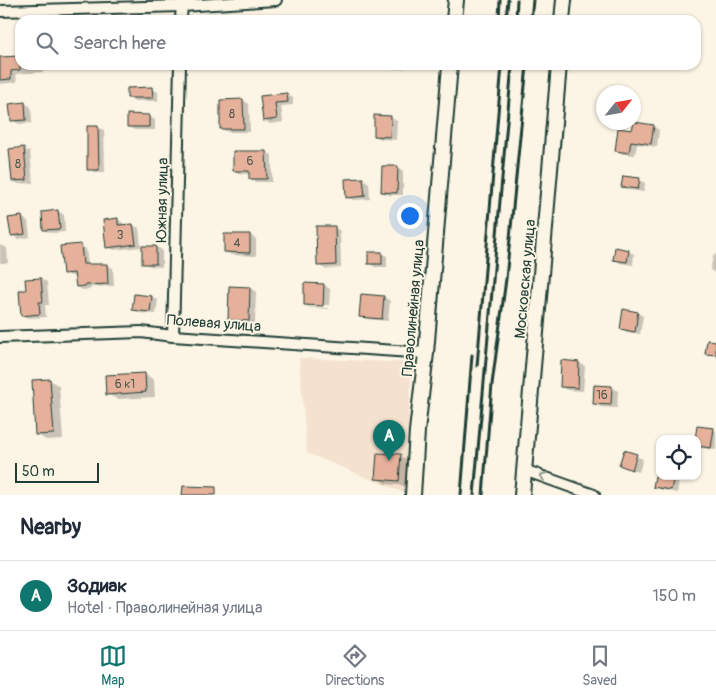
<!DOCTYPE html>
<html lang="en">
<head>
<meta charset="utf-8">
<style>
  body { margin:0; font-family:Pangolin,sans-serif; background:#f2f2f3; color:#1f2937 }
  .controls { position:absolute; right:15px; bottom:15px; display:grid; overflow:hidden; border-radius:10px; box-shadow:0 1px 4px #0004 }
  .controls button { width:45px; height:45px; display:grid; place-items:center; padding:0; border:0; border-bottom:1px solid #e0e1e3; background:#fff; color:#1f2937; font:25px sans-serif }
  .compass { position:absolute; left:596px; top:85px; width:45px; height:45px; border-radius:50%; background:#fff; box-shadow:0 1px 4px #0004; rotate:59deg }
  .scale { position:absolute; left:15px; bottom:12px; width:84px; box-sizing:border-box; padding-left:5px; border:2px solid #1f3d34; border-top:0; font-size:14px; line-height:18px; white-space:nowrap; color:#1f3d34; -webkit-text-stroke:4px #fcf5e5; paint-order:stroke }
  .you { position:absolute; left:409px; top:215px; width:18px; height:18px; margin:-12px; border:4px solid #fff; border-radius:50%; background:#1a73e8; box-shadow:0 0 0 8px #1a73e833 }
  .badge { display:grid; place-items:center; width:32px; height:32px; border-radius:50%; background:#0f766e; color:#fff; font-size:16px; font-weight:700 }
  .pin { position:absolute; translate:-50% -41px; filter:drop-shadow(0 1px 2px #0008) }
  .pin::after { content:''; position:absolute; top:26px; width:18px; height:15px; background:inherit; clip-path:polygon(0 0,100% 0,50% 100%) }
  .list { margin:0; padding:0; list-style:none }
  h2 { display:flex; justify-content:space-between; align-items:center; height:65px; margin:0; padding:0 20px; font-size:21px }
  h2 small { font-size:16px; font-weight:400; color:#747a83 }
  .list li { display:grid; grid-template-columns:32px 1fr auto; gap:15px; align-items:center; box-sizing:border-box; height:70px; padding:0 20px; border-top:1px solid #e0e1e3 }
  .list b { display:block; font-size:19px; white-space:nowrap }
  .list p { margin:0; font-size:16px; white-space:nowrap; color:#747a83 }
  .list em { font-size:16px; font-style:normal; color:#747a83 }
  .icon { flex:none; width:28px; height:28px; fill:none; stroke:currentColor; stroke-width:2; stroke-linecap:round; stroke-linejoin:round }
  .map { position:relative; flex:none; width:716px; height:495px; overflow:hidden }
  .search { position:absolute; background:#fff; box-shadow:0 1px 4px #0004; left:15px; right:15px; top:15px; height:55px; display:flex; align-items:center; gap:12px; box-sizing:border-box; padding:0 18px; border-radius:15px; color:#747a83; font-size:19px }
  .sheet { height:135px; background:#fff }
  nav { display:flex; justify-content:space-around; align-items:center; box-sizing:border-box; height:70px; border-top:1px solid #e0e1e3; background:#fff; font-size:14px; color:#747a83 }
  nav a { display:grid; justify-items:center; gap:2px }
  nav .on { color:#0f766e }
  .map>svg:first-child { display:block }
</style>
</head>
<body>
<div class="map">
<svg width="716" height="495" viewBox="0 0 716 495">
  <rect width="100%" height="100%" fill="#fcf5e5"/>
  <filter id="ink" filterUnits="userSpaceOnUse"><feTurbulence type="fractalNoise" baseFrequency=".02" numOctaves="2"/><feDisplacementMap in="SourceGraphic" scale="10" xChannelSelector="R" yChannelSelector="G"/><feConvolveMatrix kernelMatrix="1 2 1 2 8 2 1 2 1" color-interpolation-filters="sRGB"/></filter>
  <g filter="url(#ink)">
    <path fill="#f5e1cf" d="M 299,358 L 412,363 L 404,493 L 307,453 Z"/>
    <g fill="#0003">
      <path d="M 610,16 L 623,18 L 626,20 L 609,20 Z"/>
      <path d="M 20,57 L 20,65 L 43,65 L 43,72 L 16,74 L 17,82 L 0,84 L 0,58 Z"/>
      <path d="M 95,65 L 116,65 L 116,68 L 100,68 Z"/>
      <path d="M 226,65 L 249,65 L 249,67 L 231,68 Z"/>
      <path d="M 372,65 L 404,65 L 404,69 L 379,69 Z"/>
      <path d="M 128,89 L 152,89 L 158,92 L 158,101 L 134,101 L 128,98 Z"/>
      <path d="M 287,95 L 293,98 L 293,105 L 281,106 L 283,122 L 270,124 L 264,120 L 262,97 Z"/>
      <path d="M 243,100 L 249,104 L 250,132 L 228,132 L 222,129 L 221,101 Z"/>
      <path d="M 25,103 L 31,107 L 32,123 L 19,124 L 12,120 Z"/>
      <path d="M 128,116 L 149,116 L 155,120 L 155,130 L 134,130 L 128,126 Z"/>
      <path d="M 390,117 L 397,121 L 396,140 L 381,139 L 375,136 Z"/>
      <path d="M 653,126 L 659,130 L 657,147 L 637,144 L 635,155 L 623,154 L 616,150 L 633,132 Z"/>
      <path d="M 88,127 L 98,127 L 104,130 L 105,172 L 95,172 L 89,169 Z"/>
      <path d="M 24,149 L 30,152 L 33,183 L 19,184 L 13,181 Z"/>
      <path d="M 266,152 L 272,155 L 272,182 L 256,182 L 250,179 L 250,174 L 241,174 L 234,171 Z"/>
      <path d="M 397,167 L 403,171 L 403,195 L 389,195 L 382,192 Z"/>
      <path d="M 363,179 L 369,183 L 370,199 L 353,200 L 347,197 Z"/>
      <path d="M 639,180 L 645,183 L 644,192 L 629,190 L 623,186 Z"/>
      <path d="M 58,211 L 64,215 L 65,232 L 51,233 L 44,230 Z"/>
      <path d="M 21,217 L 28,221 L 30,237 L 18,239 L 12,235 Z"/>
      <path d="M 117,219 L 123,223 L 124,226 L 133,225 L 139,228 L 141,247 L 114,250 L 108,247 Z"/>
      <path d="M 334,227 L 340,231 L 341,268 L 325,269 L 318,265 Z"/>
      <path d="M 226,235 L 250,235 L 256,239 L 256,256 L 232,255 L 225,252 Z"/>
      <path d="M 0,245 L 7,248 L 8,263 L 0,263 Z"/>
      <path d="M 80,245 L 86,249 L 88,265 L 107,265 L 113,268 L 114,286 L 91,287 L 91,289 L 83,290 L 77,287 L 76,276 L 71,276 L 65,273 Z"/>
      <path d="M 156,247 L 162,250 L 162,267 L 150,266 L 144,263 Z"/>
      <path d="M 628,251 L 634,254 L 633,265 L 620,263 L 614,259 Z"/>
      <path d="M 381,253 L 387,256 L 387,267 L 375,267 L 369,263 Z"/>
      <path d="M 714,254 L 716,255 L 716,273 L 710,270 Z"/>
      <path d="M 41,279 L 47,282 L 49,305 L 45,305 L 46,317 L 28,318 L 22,315 L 28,291 Z"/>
      <path d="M 324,285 L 330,289 L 329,305 L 310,304 L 310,307 L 329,308 L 329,309 L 311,308 L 305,305 Z"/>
      <path d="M 250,288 L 256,292 L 255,323 L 236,323 L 230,319 Z"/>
      <path d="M 152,297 L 158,300 L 156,314 L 139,313 L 133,309 Z"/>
      <path d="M 384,297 L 390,301 L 388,321 L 366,319 L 360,316 Z"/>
      <path d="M 637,313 L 643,316 L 640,334 L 627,332 L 621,328 Z"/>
      <path d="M 579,363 L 585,366 L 583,391 L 567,390 L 561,387 Z"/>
      <path d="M 145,374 L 154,380 L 155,397 L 117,399 L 107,394 Z"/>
      <path d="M 50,380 L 59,386 L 63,439 L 46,440 L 36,434 Z"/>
      <path d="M 612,387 L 618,391 L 617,408 L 600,407 L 594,403 Z"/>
      <path d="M 713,429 L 716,431 L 716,450 L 702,448 L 697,446 Z"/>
      <path d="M 625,452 L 643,459 L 639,472 L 620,465 Z"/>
      <path d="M 400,456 L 410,461 L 408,486 L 386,484 L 377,478 Z"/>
      <path d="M 657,475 L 673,478 L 679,482 L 677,493 L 660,489 L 654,486 Z"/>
    </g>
    <g fill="#e6b19b" stroke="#1f3d34">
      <path d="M 20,56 L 20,70 L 11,71 L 11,79 L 0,80 L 0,57 Z"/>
      <path d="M 152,87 L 153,98 L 127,98 L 127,88 Z"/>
      <path d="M 287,93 L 288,102 L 275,103 L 277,119 L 263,121 L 260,96 Z"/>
      <path d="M 243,99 L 244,129 L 220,129 L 220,100 Z"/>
      <path d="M 25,102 L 26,120 L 11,121 L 9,104 Z"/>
      <path d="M 127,114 L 149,115 L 149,127 L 127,127 Z"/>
      <path d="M 374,115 L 391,116 L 390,137 L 374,136 Z"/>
      <path d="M 634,122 L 654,125 L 651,144 L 631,141 L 629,153 L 615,151 L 618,128 L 632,130 Z"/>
      <path d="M 87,126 L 98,126 L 99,170 L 87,170 Z"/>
      <path d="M 24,147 L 27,180 L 12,181 L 9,149 Z"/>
      <path d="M 233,151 L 266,151 L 267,179 L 249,179 L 249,171 L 233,171 Z"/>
      <path d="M 382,166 L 398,166 L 397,193 L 381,192 Z"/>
      <path d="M 623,176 L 640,178 L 638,189 L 621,187 Z"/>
      <path d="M 363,178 L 365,196 L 346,198 L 345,179 Z"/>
      <path d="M 58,210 L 60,229 L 43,230 L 42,212 Z"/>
      <path d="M 22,216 L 25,234 L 11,236 L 8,218 Z"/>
      <path d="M 118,218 L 118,225 L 133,224 L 136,244 L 106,248 L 103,220 Z"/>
      <path d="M 316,226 L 335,226 L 336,265 L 317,266 Z"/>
      <path d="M 224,234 L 250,234 L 250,253 L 224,252 Z"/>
      <path d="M 81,244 L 83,264 L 107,264 L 108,284 L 85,285 L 85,286 L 76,287 L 74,273 L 63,274 L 60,246 Z"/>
      <rect x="142" y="246" width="14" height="18"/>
      <path d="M 615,247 L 629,250 L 627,262 L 613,260 Z"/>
      <rect x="368" y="252" width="14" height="12"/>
      <path d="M 41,278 L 43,302 L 39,302 L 40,314 L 21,316 L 19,290 L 26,290 L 25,279 Z"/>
      <path d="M 304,283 L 324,284 L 323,306 L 304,305 Z"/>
      <path d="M 229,286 L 250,287 L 249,321 L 228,320 Z"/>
      <path d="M 134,294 L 152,296 L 150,312 L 132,310 Z"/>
      <path d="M 361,294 L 384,296 L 382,319 L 359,317 Z"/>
      <path d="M 623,309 L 638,312 L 635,332 L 620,329 Z"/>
      <path d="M 707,340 L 716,341 L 716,355 L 705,354 Z"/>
      <path d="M 561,360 L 579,362 L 578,388 L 560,387 Z"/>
      <path d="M 145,373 L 146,392 L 106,395 L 105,375 Z"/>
      <path d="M 50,379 L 54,434 L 35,435 L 32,380 Z"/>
      <path d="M 594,385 L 612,386 L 611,405 L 593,404 Z"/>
      <path d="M 697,426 L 714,428 L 711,448 L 697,446 L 697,439 L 695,439 Z"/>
      <path d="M 624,450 L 637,454 L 632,470 L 619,465 Z"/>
      <path d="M 377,453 L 401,454 L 399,481 L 375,479 Z"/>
      <path d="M 655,476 L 674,476 L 671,490 L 653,487 Z"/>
      <path d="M 183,486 L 216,487 L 216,495 L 182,495 Z"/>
    </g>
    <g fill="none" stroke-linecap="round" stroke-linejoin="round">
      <defs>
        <g id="street">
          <path d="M 0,11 L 182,6 L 276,0"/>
          <path d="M 181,20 L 182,1"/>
          <path d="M 173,336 L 180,65"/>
          <path d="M 0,337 L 141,332 L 173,336 L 426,353"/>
          <path d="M 524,470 L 594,495"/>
        </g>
        <g id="secondary">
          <path d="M 454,20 L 456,0"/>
          <path d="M 562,20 L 564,0"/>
          <path d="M 413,495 L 417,431 L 426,353 L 450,65"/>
          <path d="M 522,495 L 559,65"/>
        </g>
      </defs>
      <use href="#street" stroke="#1f3d34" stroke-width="14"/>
      <use href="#secondary" stroke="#1f3d34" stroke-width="18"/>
      <use href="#street" stroke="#fcf5e5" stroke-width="10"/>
      <use href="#secondary" stroke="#fcf5e5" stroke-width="14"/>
      <g stroke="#1f3d34" stroke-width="3">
        <path d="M 499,18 L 500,0"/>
        <path d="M 506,20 L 508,0"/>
        <path d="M 516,20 L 517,0"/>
        <path d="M 531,20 L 533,0"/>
        <path d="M 477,366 L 502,65"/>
        <path d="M 461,495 L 472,355"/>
        <path d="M 474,495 L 512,65"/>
        <path d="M 483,495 L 492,384 L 506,279 L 527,65"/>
      </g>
    </g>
    <defs><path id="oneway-chevron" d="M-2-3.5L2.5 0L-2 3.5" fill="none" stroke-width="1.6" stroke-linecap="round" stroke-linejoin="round" transform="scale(1.25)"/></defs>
    <use stroke="#8e998c" href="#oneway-chevron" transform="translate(543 476) rotate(-160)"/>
  </g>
  <g text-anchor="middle" stroke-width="4" stroke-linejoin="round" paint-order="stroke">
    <g font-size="12" fill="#515a4e">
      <text x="232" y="118">8</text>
      <text x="250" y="165">6</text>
      <text x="18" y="168">8</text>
      <text x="120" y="239">3</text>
      <text x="237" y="247">4</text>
      <text x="125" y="388">6 к1</text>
      <text x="602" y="399">16</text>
    </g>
    <g font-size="15" fill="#1f3d34" stroke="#fcf5e5">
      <text transform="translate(162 200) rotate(-89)" y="5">Южная улица</text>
      <text transform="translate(525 279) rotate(-85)" y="5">Московская улица</text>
      <text transform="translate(413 308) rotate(-85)" y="5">Праволинейная улица</text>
      <text transform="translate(214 323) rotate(4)" y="5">Полевая улица</text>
    </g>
  </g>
</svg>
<div class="controls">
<button><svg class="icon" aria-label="locate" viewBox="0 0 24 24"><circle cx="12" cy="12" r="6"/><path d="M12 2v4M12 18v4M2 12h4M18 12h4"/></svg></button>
</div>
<svg class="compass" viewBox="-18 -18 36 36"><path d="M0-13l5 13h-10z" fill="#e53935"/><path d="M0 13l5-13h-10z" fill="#747a83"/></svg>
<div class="scale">50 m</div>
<div class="you"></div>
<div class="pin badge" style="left:389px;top:461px">A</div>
<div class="search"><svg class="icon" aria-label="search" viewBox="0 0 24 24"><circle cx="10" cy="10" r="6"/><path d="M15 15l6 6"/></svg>Search here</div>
</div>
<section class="sheet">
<h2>Nearby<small></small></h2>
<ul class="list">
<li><span class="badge">A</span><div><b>Зодиак</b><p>Hotel · Праволинейная улица</p></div><em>150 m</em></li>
</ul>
</section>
<nav>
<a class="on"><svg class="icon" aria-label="map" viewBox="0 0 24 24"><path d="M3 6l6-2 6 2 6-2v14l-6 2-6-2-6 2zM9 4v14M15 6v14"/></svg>Map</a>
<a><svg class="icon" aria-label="directions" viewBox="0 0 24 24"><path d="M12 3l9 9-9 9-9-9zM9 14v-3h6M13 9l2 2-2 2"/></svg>Directions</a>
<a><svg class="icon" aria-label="saved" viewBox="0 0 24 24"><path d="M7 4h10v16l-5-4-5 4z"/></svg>Saved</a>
</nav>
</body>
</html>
